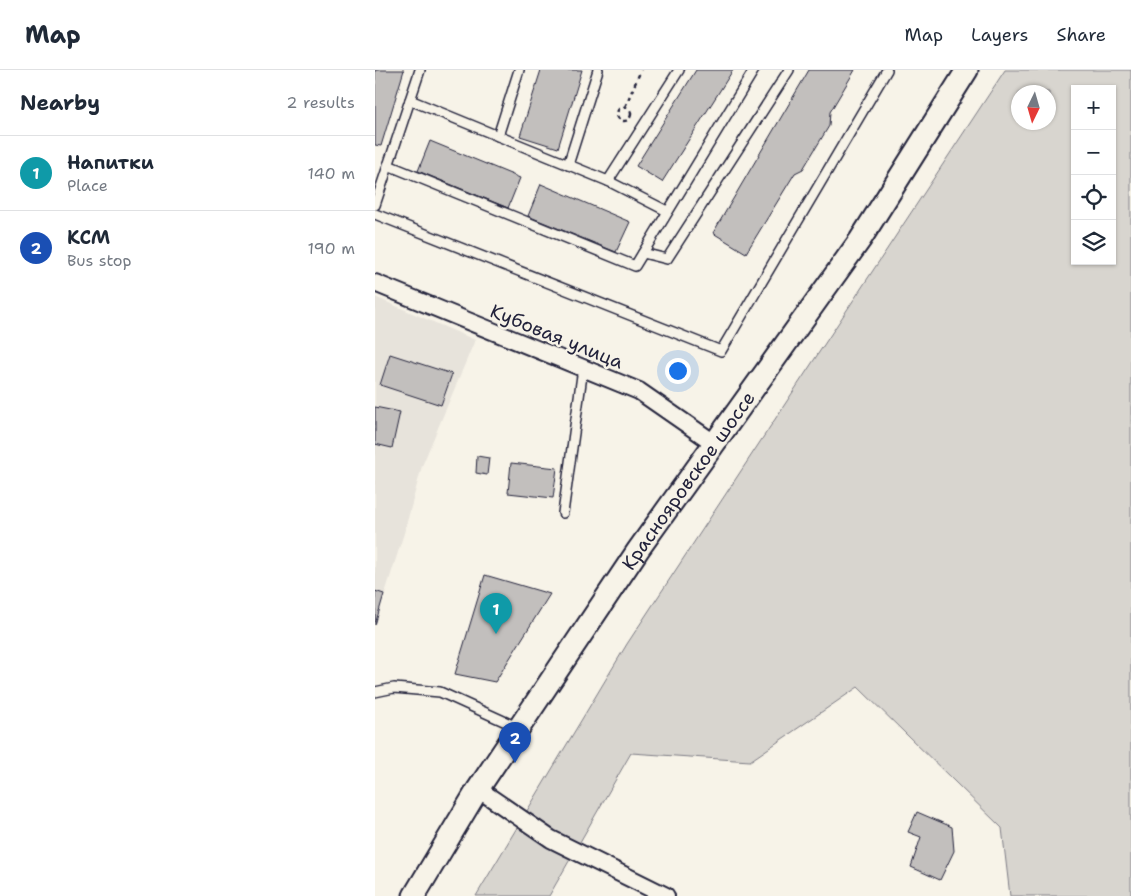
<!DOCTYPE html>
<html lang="en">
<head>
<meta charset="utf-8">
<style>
  body { margin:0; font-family:"Shantell Sans",sans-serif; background:#f6f6f7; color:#1f2937 }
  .controls { position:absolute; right:15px; top:15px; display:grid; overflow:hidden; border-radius:0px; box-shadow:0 1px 4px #0004 }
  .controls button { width:45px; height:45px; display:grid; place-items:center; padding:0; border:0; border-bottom:1px solid #e0e1e3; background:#fff; color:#1f2937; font:25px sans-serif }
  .compass { position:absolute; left:636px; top:15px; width:45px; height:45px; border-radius:50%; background:#fff; box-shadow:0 1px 4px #0004; rotate:185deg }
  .you { position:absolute; left:302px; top:300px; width:18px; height:18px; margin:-12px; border:4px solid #fff; border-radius:50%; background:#1a73e8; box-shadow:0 0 0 8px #1a73e833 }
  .badge { display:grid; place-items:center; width:32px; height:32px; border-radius:50%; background:#1f6fb2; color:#fff; font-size:16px; font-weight:700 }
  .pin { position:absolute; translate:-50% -41px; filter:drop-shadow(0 1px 2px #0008) }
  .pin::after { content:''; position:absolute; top:26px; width:18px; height:15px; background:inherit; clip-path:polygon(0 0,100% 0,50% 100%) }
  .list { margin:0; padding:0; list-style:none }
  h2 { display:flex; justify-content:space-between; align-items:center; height:65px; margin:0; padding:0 20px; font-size:21px }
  h2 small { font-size:16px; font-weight:400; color:#747a83 }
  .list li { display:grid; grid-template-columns:32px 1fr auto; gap:15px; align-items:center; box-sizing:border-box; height:75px; padding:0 20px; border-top:1px solid #e0e1e3 }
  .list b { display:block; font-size:19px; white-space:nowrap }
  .list p { margin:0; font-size:16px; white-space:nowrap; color:#747a83 }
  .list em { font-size:16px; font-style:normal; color:#747a83 }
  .icon { flex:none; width:28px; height:28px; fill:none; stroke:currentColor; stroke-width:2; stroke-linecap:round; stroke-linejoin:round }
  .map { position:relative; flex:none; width:756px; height:826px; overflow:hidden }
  header { display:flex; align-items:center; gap:30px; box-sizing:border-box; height:70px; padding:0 25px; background:#fff; border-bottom:1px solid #e0e1e3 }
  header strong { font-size:24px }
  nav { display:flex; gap:28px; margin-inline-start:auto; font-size:18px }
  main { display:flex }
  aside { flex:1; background:#fff }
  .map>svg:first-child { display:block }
</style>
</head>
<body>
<header>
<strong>Map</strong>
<nav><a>Map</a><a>Layers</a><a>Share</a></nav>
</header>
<main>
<aside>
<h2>Nearby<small>2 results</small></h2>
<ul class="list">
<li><span class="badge" style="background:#0f9aa8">1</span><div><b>Напитки</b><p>Place</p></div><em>140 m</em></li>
<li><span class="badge" style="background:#1a4fb4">2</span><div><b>КСМ</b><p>Bus stop</p></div><em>190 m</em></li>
</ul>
</aside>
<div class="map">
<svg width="756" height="826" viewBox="0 0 756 826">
  <rect width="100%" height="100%" fill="#f7f3e8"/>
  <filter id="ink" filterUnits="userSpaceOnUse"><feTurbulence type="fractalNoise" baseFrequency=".02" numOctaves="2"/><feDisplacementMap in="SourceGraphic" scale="10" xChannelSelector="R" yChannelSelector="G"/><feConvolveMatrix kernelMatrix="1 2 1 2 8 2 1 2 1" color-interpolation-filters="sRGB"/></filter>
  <g filter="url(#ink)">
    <path fill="#e7e3db" d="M 0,227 L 100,270 L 47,396 L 29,463 L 0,555 Z"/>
    <path fill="#d8d5cf" stroke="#7d7c85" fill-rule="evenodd" d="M 630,0 L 756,0 L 756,826 L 635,826 L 627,758 L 483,617 L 375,691 L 256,683 L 174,826 L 101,826 L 252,574 ZM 700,19 L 737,19 L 737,191 L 700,191 ZM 644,22 L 674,22 L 674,52 L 644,52 Z"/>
    <g fill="#c2bfbd" stroke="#22223b">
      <path d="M 0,0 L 29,0 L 6,76 L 0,75 Z"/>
      <path d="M 166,0 L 207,0 L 183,78 L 145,66 Z"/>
      <path d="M 321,0 L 358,0 L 287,112 L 261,96 Z"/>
      <path d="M 434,0 L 480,0 L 455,42 L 454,56 L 428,99 L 420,103 L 371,183 L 338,163 Z"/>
      <path d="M 55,71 L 145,108 L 133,138 L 43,101 Z"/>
      <path d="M 166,114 L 255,152 L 241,182 L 153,146 Z"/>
      <path d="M 15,284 L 77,304 L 66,335 L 5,315 Z"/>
      <path d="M 0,337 L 25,342 L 17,378 L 0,374 Z"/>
      <path d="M 102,386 L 114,388 L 112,405 L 101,403 Z"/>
      <path d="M 136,393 L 182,398 L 178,428 L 133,423 Z"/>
      <path d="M 110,505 L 175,524 L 120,612 L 80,604 Z"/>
      <path d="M 0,521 L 9,524 L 0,555 Z"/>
      <path d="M 542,742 L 577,757 L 579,781 L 565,810 L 536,797 L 546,767 L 533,762 Z"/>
    </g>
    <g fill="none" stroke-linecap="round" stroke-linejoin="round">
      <defs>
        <g id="service">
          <path d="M 35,30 L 233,111 L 304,0"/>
          <path d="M 123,66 L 144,0"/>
          <path d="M 13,95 L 260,196 L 379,0"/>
          <path d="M 193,95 L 223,0"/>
          <path d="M 233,111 L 292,141"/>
          <path d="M 0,135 L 45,0"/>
          <path d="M 0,144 L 346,281 L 512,0"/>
          <path d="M 268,183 L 292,189 L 414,0"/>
          <path d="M 188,443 L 208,298"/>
          <path d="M 0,622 L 19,618 L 65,622 L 144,658"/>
        </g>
        <g id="minor">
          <path d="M 0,213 L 264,321 L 339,373"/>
          <path d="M 103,719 L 176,769 L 291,826"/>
        </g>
        <g id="tertiary">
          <path id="s1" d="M 39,826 L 103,719 L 263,480 L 485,170 L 592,0"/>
        </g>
      </defs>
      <use href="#service" stroke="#22223b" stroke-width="12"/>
      <use href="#minor" stroke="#22223b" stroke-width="20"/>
      <use href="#tertiary" stroke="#22223b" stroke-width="25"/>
      <g stroke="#22223b" stroke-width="2.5" stroke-dasharray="4 4" stroke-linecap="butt">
        <path d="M 250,37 L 266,0"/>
        <circle cx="249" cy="44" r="7"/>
      </g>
      <use href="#service" stroke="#f7f3e8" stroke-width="9"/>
      <use href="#minor" stroke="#f7f3e8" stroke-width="16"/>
      <use href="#tertiary" stroke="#f7f3e8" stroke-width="21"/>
    </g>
  </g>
  <g text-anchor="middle" stroke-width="5" stroke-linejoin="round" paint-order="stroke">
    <g font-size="19" fill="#22223b" stroke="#f7f3e8">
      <text transform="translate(182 266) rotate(22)" y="7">Кубовая улица</text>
      <text dy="7" stroke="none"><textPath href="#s1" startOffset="498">Краснояровское шоссе</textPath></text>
    </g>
  </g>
</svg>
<div class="controls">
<button>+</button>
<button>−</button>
<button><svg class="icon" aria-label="locate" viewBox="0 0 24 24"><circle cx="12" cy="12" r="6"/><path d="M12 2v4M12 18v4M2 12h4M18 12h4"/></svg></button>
<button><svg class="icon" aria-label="layers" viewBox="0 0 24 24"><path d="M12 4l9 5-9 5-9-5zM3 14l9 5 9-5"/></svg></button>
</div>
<svg class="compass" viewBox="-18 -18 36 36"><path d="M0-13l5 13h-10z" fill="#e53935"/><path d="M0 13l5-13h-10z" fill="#747a83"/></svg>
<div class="you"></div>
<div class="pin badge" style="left:121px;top:564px;background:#0f9aa8">1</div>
<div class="pin badge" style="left:140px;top:693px;background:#1a4fb4">2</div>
</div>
</main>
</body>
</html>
